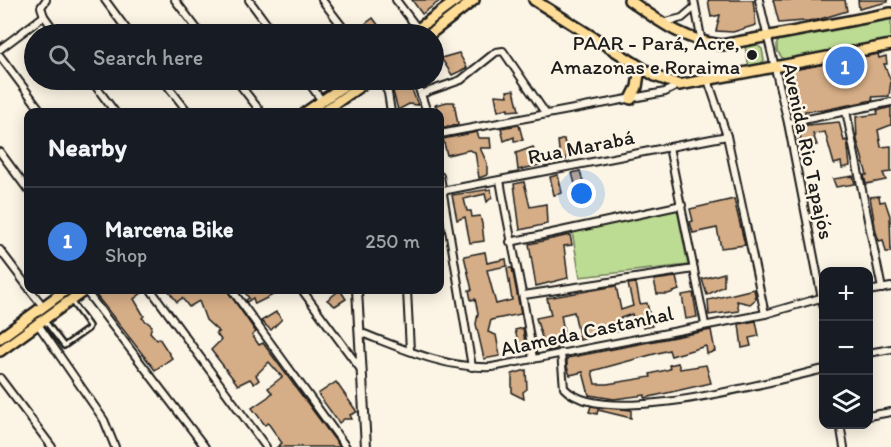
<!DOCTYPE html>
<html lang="en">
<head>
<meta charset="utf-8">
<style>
  body { margin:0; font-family:Itim,sans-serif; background:#20242c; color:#f1f3f6 }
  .controls { position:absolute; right:18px; bottom:18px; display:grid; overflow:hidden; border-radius:12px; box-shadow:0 3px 15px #0003 }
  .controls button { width:54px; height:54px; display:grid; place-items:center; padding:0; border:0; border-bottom:2px solid #363941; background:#171b24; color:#f1f3f6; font:30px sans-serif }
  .you { position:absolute; left:582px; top:194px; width:21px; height:21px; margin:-15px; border:4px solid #fff; border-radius:50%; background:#1a73e8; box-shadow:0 0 0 9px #1a73e833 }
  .badge { display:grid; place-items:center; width:39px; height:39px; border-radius:50%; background:#b45309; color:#fff; font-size:20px; font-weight:700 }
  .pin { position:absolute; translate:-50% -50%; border:3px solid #fff; box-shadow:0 2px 6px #0006 }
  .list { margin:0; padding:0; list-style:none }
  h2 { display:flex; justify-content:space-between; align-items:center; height:78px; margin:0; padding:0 24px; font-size:26px }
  h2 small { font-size:20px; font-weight:400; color:#9ea1a6 }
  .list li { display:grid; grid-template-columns:39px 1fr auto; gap:18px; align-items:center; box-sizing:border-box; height:108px; padding:0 24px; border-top:2px solid #363941 }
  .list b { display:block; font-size:22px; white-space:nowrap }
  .list p { margin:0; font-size:20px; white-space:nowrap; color:#9ea1a6 }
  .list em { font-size:20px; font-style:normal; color:#9ea1a6 }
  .icon { flex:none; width:33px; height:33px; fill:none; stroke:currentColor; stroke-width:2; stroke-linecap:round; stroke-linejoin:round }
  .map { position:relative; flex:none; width:891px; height:447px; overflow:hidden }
  .search { position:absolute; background:#171b24; box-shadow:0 3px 15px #0003; left:24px; top:24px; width:420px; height:66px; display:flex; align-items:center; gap:15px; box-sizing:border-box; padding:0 21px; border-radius:33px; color:#9ea1a6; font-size:22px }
  .panel { position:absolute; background:#171b24; box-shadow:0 3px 15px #0003; left:24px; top:108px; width:420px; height:186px; border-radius:12px }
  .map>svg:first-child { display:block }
</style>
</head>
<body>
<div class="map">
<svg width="891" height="447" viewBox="0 0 891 447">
  <rect width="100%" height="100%" fill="#fcf5e5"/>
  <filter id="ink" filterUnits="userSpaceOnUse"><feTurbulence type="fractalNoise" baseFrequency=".0167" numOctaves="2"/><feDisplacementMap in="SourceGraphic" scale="12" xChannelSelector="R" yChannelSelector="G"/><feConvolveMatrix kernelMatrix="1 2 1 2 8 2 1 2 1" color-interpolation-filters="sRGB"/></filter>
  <g filter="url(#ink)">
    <g fill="#bcdb93" stroke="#6c7c58" stroke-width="1.5">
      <path d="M 891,13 L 891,45 L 787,64 L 777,51 L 777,43 L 784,34 Z"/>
      <path d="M 757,45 L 762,49 L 764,60 L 761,64 L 749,67 L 745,47 Z"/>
      <path d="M 677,209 L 688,265 L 580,277 L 572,232 Z"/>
    </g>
    <g fill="#d5ad86" stroke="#1c1c1c" stroke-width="1.5">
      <path d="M 412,0 L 441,0 L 422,14 Z"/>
      <path d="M 708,0 L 753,0 L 756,25 L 733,32 L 716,31 L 720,15 L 711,17 Z"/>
      <path d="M 773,0 L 845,0 L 847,11 L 817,20 L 779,23 Z"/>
      <path d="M 858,0 L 888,0 L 888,2 L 859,9 Z"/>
      <path d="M 373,18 L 385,34 L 353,34 L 353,33 Z"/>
      <path d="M 459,53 L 467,68 L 452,75 L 441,58 Z"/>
      <path d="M 878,54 L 879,58 L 886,56 L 887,64 L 884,64 L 891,81 L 889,96 L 872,97 L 873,100 L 824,110 L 805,111 L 805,114 L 794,116 L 788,74 L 793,70 Z"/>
      <path d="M 390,80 L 408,80 L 418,105 L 409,104 L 398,110 Z"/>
      <path d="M 514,90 L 519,110 L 508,111 L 508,108 L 498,111 L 495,95 L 508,96 L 507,91 Z"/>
      <path d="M 447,102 L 454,102 L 458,125 L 441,128 L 440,112 L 435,105 Z"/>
      <path d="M 891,107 L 891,125 L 878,130 L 881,147 L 891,146 L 891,172 L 883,173 L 886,180 L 866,184 L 864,175 L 867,175 L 857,140 L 856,117 L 878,114 L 877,111 Z"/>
      <path d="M 839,122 L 844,141 L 847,140 L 850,166 L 842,168 L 841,162 L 834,164 L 825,132 L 813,134 L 817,145 L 800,148 L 798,140 L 801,139 L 798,126 Z"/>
      <path d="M 519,125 L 523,140 L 514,141 L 514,137 L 504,141 L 501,128 Z"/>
      <path d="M 477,132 L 479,138 L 490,138 L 491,148 L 480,148 L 487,163 L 487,175 L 479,178 L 475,152 L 469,150 L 447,155 L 443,139 Z"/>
      <path d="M 564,139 L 567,155 L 566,160 L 560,159 L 558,141 Z"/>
      <path d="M 533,147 L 539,165 L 518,170 L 516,153 Z"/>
      <path d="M 580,171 L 585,189 L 577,191 L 572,173 Z"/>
      <path d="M 558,175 L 562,193 L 554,195 L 550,177 Z"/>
      <path d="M 853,176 L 855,184 L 836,187 L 833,179 Z"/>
      <path d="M 524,182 L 530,207 L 546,204 L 547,224 L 520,230 L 514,184 Z"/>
      <path d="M 491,189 L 492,197 L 487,202 L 485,194 L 464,199 L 467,211 L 471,211 L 472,217 L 480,216 L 482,224 L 484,241 L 470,243 L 465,217 L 457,220 L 452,195 Z"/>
      <path d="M 879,196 L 880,202 L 885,201 L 890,216 L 891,252 L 886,252 L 883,240 L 879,241 L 876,232 L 870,197 Z"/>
      <path d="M 734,199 L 745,245 L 721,248 L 717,228 L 693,233 L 690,222 L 693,221 L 690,209 Z"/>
      <path d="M 570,235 L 572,245 L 564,246 L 568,278 L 536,286 L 529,244 Z"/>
      <path d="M 485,252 L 487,263 L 506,259 L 507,266 L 487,270 L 496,304 L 512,300 L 507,268 L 512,268 L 521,314 L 491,320 L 488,332 L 496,335 L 500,356 L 484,359 L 476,324 L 478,313 L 475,299 L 471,300 L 469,290 L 472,290 L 464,256 Z"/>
      <path d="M 724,273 L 724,286 L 707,295 L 702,279 Z"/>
      <path d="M 676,277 L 679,290 L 668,294 L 657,294 L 654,280 Z"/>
      <path d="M 636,283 L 640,304 L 647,303 L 652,326 L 643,328 L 642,321 L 634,323 L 632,314 L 618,319 L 621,331 L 603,333 L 580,340 L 574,312 L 561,315 L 566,342 L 556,344 L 557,349 L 546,351 L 536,318 L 551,315 L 547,298 L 616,286 L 621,310 L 633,306 L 628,284 Z"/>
      <path d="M 754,289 L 756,299 L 750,304 L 737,301 L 739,311 L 709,315 L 708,300 Z"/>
      <path d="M 92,290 L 146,290 L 134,299 L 144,316 L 142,318 L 152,326 L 150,332 L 157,340 L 159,338 L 172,358 L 155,370 Z"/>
      <path d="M 168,290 L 227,290 L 256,332 L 252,335 L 259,345 L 263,343 L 340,447 L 277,447 L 282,443 L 268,423 L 265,425 L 252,408 L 268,397 L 272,393 L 268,388 L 282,377 L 269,362 L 256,375 L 259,380 L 254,384 L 250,379 L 238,385 L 211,350 L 221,340 L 216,333 L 219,332 L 206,320 L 199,301 L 189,307 L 182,298 L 177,302 Z"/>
      <path d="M 243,290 L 269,290 L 273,295 L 255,304 L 253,298 L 247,302 L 246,300 L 249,298 Z"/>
      <path d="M 340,290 L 346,299 L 335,306 L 327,300 Z"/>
      <path d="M 693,293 L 697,317 L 686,319 L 682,295 Z"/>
      <path d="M 276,312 L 282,319 L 271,330 L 261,321 Z"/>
      <path d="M 756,321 L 759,336 L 749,338 L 751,346 L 742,348 L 739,324 Z"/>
      <path d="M 523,328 L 526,350 L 524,351 L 520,349 L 515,330 Z"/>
      <path d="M 711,330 L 715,351 L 707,354 L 706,346 L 671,356 L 669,350 L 592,371 L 595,384 L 607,384 L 651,377 L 650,374 L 670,369 L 669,365 L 678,363 L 680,369 L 706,365 L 711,383 L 645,398 L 645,395 L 614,399 L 589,395 L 583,372 L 570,375 L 567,367 L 567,358 Z"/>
      <path d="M 526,370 L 527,389 L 523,392 L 524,399 L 512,393 L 512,374 Z"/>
      <path d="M 336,382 L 357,412 L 350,415 L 352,419 L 344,419 L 339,423 L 318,394 Z"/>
      <path d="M 591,406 L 631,410 L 631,418 L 598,410 L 597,414 L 589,412 Z"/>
    </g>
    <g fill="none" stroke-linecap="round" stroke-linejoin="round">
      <defs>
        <path id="service" d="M 45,321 L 64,346 L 88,329 L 89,326 L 71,301"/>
        <g id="minor">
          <path d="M 46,0 L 41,7 L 44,16 L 57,34"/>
          <path d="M 105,0 L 130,34"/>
          <path d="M 175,0 L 201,34"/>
          <path d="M 249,0 L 274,34"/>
          <path d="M 322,0 L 348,34"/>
          <path d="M 396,0 L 418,29"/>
          <path d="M 694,0 L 702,43"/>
          <path d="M 759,0 L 788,123 L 824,309"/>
          <path d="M 662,23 L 682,18 L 695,7"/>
          <path d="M 0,49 L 44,16"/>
          <path d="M 0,56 L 42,112"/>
          <path d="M 91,80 L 115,112"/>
          <path d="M 163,80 L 188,112"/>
          <path d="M 236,80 L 261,112"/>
          <path d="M 307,80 L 322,101"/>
          <path d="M 382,80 L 388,93 L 391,112"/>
          <path d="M 416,80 L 427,112"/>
          <path d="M 708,80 L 727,136 L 765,314"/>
          <path d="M 421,94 L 461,80 L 496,52 L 503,51 L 546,114"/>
          <path d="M 846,111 L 882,289"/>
          <path d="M 788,123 L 891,102"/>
          <path d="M 440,134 L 665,92 L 679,85"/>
          <path d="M 669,147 L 705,324"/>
          <path d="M 0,152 L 28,190"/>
          <path d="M 440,176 L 472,367"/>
          <path d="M 500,180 C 510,240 525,298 533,359"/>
          <path d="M 442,191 L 727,136"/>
          <path d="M 510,242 L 682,205"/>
          <path d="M 0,250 L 28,287"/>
          <path d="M 30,290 L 43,306"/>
          <path d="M 85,290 L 205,447"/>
          <path d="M 151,290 L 266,447"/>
          <path d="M 232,290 L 346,447"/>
          <path d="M 302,290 L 362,371"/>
          <path d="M 407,290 L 410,351"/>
          <path d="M 868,291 L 891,287"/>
          <path d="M 524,295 L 694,269"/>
          <path d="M 37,323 L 104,420 L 115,447"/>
          <path d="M 359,332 C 401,348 446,369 492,367 L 765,314 L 824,297"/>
          <path d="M 561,353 L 564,388 C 603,430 771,381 824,369"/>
          <path d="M 868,353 L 891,349"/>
          <path d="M 0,378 L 52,447"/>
          <path d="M 868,416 L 891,412"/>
          <path d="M 840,424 L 844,447"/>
        </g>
        <path id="tertiary" d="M 357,290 L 366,447"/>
        <g id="primary">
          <path d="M 534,0 L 655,76 L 679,85 L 891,45"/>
          <path d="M 629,0 C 659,21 684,41 722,45 L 891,13"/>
          <path d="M 411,34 L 457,0"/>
          <path d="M 430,34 L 474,0"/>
          <path d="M 631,99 L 637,87 L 640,67"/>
          <path d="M 306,112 L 352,80"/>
          <path d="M 323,112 L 369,80"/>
          <path d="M 0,338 L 66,290"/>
          <path d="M 0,351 L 85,290"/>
        </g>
      </defs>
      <use href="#service" stroke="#1c1c1c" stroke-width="8"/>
      <use href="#minor" stroke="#1c1c1c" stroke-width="10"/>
      <use href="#tertiary" stroke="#1c1c1c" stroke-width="12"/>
      <use href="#primary" stroke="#1c1c1c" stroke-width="14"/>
      <use href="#service" stroke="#fcf5e5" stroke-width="3"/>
      <use href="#minor" stroke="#fcf5e5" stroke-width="6"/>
      <use href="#tertiary" stroke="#fcf5e5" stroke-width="8"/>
      <use href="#primary" stroke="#ffdd96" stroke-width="9"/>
    </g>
  </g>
  <circle fill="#1c1c1c" stroke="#fcf5e5" stroke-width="2" cx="752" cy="55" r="6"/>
  <g text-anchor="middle" stroke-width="5" stroke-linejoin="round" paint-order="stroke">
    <g font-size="21" fill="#1c1c1c" stroke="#fcf5e5" text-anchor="end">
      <text x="740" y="50">PAAR - Pará, Acre,<tspan x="740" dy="24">Amazonas e Roraima</tspan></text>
    </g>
    <g font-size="21" fill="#1c1c1c" stroke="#fcf5e5">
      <text transform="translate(581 147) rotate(-11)" y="7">Rua Marabá</text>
      <text transform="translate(808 151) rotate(78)" y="7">Avenida Rio Tapajós</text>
      <text transform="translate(587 331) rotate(-12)" y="7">Alameda Castanhal</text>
    </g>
  </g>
</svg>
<div class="controls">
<button>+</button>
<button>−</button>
<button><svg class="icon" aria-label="layers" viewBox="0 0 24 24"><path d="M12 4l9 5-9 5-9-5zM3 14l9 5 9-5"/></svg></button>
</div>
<div class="you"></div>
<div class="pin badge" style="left:845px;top:66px;background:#3f7fe0">1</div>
<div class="search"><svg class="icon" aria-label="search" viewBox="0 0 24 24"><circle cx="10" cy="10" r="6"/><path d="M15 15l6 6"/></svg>Search here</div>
<section class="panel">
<h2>Nearby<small></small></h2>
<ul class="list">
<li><span class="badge" style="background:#3f7fe0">1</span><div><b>Marcena Bike</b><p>Shop</p></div><em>250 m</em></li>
</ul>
</section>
</div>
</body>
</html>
